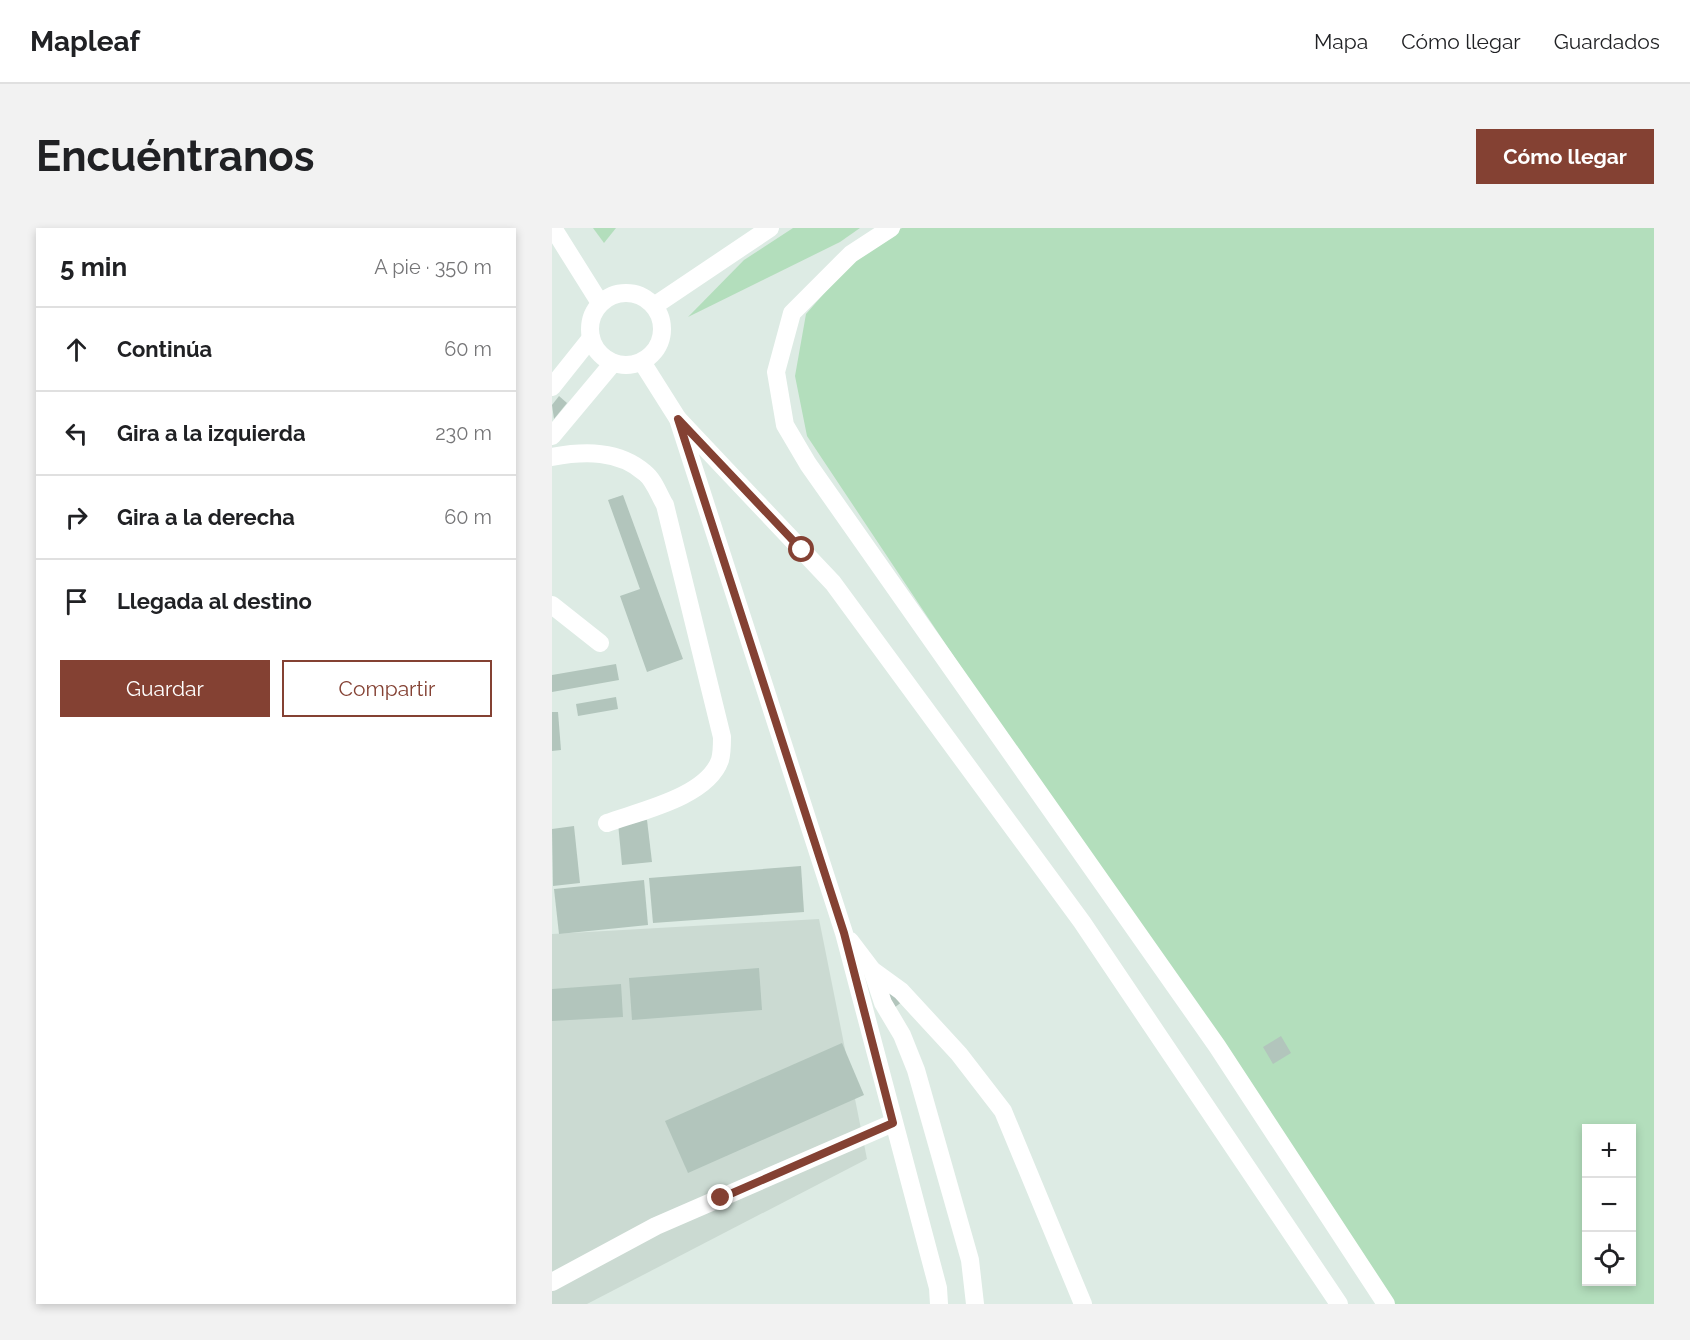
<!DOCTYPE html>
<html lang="es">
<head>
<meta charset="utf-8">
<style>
  body { margin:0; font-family:Raleway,sans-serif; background:#f2f2f2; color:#202124 }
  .controls { position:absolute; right:18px; bottom:18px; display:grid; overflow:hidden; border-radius:0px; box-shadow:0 3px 9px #0003 }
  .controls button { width:54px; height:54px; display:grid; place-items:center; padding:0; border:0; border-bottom:2px solid #e0e0e0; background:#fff; color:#202124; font:30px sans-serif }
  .stop { position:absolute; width:18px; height:18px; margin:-14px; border:4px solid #844133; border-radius:50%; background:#fff }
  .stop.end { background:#844133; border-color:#fff; box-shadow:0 2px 6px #0008 }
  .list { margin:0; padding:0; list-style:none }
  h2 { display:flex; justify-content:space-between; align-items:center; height:78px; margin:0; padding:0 24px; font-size:26px }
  h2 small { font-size:20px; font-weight:400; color:#757577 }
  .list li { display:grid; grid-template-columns:39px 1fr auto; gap:18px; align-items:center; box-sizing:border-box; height:84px; padding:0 24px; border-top:2px solid #e0e0e0 }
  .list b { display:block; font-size:22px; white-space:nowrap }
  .list em { font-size:20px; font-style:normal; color:#757577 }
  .actions { display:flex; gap:12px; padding:18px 24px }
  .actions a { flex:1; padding:14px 0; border:2px solid #844133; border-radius:0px; text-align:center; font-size:21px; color:#844133 }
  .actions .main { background:#844133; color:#fff }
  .icon { flex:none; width:33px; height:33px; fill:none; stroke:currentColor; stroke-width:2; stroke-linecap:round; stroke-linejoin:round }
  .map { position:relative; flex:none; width:1102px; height:1076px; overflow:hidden; border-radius:0px }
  header { display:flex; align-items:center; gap:36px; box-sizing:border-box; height:84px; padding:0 30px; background:#fff; border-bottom:2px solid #e0e0e0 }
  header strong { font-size:28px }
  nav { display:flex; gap:33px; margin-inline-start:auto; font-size:21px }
  .intro { display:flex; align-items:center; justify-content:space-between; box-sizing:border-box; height:144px; padding:0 36px }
  h1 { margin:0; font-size:42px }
  .button { padding:15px 27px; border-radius:0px; background:#844133; color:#fff; font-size:21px; font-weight:700 }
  main { display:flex; gap:36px; padding:0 36px }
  aside { flex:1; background:#fff; border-radius:0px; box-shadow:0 3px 9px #0003 }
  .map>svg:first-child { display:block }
</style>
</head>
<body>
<header>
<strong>Mapleaf</strong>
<nav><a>Mapa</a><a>Cómo llegar</a><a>Guardados</a></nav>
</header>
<div class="intro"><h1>Encuéntranos</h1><a class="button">Cómo llegar</a></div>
<main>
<aside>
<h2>5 min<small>A pie · 350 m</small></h2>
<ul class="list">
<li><svg class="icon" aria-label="ahead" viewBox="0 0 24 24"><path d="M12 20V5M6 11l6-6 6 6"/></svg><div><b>Continúa</b></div><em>60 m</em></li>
<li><svg class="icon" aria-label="left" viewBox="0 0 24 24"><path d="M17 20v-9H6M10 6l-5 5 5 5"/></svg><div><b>Gira a la izquierda</b></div><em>230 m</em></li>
<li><svg class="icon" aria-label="right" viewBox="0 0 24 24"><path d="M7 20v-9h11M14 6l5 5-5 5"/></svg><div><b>Gira a la derecha</b></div><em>60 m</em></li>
<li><svg class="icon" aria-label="arrive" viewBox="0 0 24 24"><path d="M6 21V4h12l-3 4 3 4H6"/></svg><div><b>Llegada al destino</b></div></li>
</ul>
<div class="actions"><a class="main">Guardar</a><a>Compartir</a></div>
</aside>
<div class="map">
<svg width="1102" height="1076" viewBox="0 0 1102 1076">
  <rect width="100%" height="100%" fill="#ddebe4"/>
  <path fill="#cbdad2" d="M 267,691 L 315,931 L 35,1076 L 0,1076 L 0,706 Z"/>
  <g fill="#b3debc" fill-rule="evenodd">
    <path d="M 41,0 L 64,0 L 52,15 Z"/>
    <path d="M 241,0 L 308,0 L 288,14 L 136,89 L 192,32 Z"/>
    <path d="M 350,0 L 1102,0 L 1102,1076 L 833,1076 L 255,208 L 243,148 L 254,86 L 303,30 ZM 1034,900 L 1080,900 L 1080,1054 L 1034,1054 Z"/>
  </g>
  <g fill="#b2c5bc">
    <path d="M 7,168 L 15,175 L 2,191 L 0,177 Z"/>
    <path d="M 71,267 L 131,431 L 95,444 L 68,368 L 88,361 L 56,272 Z"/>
    <path d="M 64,436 L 67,452 L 0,464 L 0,447 Z"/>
    <path d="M 64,469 L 66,481 L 26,488 L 24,476 Z"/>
    <path d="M 0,484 L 6,484 L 9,522 L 0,523 Z"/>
    <path d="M 95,592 L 100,634 L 70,637 L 66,595 Z"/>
    <path d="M 22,598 L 28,655 L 1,658 L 0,601 Z"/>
    <path d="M 249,638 L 252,684 L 101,695 L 97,650 Z"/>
    <path d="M 92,652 L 96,697 L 7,706 L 2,661 Z"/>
    <path d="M 207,740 L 210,782 L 80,792 L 77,750 Z"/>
    <path d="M 69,756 L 71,789 L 0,793 L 0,761 Z"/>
    <path d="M 342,762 L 351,773 L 342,780 L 333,769 Z"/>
    <path d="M 729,808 L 739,825 L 721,836 L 711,819 Z"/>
    <path d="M 290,815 L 312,867 L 136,945 L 113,893 Z"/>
  </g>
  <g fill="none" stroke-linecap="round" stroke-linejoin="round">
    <g stroke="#fff" stroke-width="18">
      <path d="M 1,0 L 48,75"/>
      <path d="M 339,0 L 299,26 L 240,85 L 224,144 L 233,197 L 256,236 L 665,818 L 834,1076"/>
      <circle cx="74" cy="101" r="36"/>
      <path d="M 102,78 L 218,0"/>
      <path d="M 90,134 L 126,191 L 292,705 L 386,1060 L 387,1076"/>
      <path d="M 0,159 L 39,110"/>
      <path d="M 126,191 L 281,355 L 530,694 L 787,1076"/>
      <path d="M 0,208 L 61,135"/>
      <path d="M 0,229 C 32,223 67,222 93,245 C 102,252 107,267 113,277 L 170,509 C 170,516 170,525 168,532 C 155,569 88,583 55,595"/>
      <path d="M 0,377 L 48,415"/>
      <path d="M 298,713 L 320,742 L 349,763 L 407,826 L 451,883 L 531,1076"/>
      <path d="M 320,742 L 331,775 L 350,807 L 364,842 L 418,1032 L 423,1076"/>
      <path d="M 0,1054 L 104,998 L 341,895"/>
    </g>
  </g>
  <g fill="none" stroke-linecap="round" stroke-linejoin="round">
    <path stroke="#844133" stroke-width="8" d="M 169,970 L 341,895 L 292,705 L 126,191 L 250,322"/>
  </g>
</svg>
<div class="controls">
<button>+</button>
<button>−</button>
<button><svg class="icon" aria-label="locate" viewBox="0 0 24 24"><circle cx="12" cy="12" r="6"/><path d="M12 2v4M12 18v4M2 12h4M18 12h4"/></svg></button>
</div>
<div class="stop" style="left:250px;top:322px"></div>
<div class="stop end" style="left:169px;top:970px"></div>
</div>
</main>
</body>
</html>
